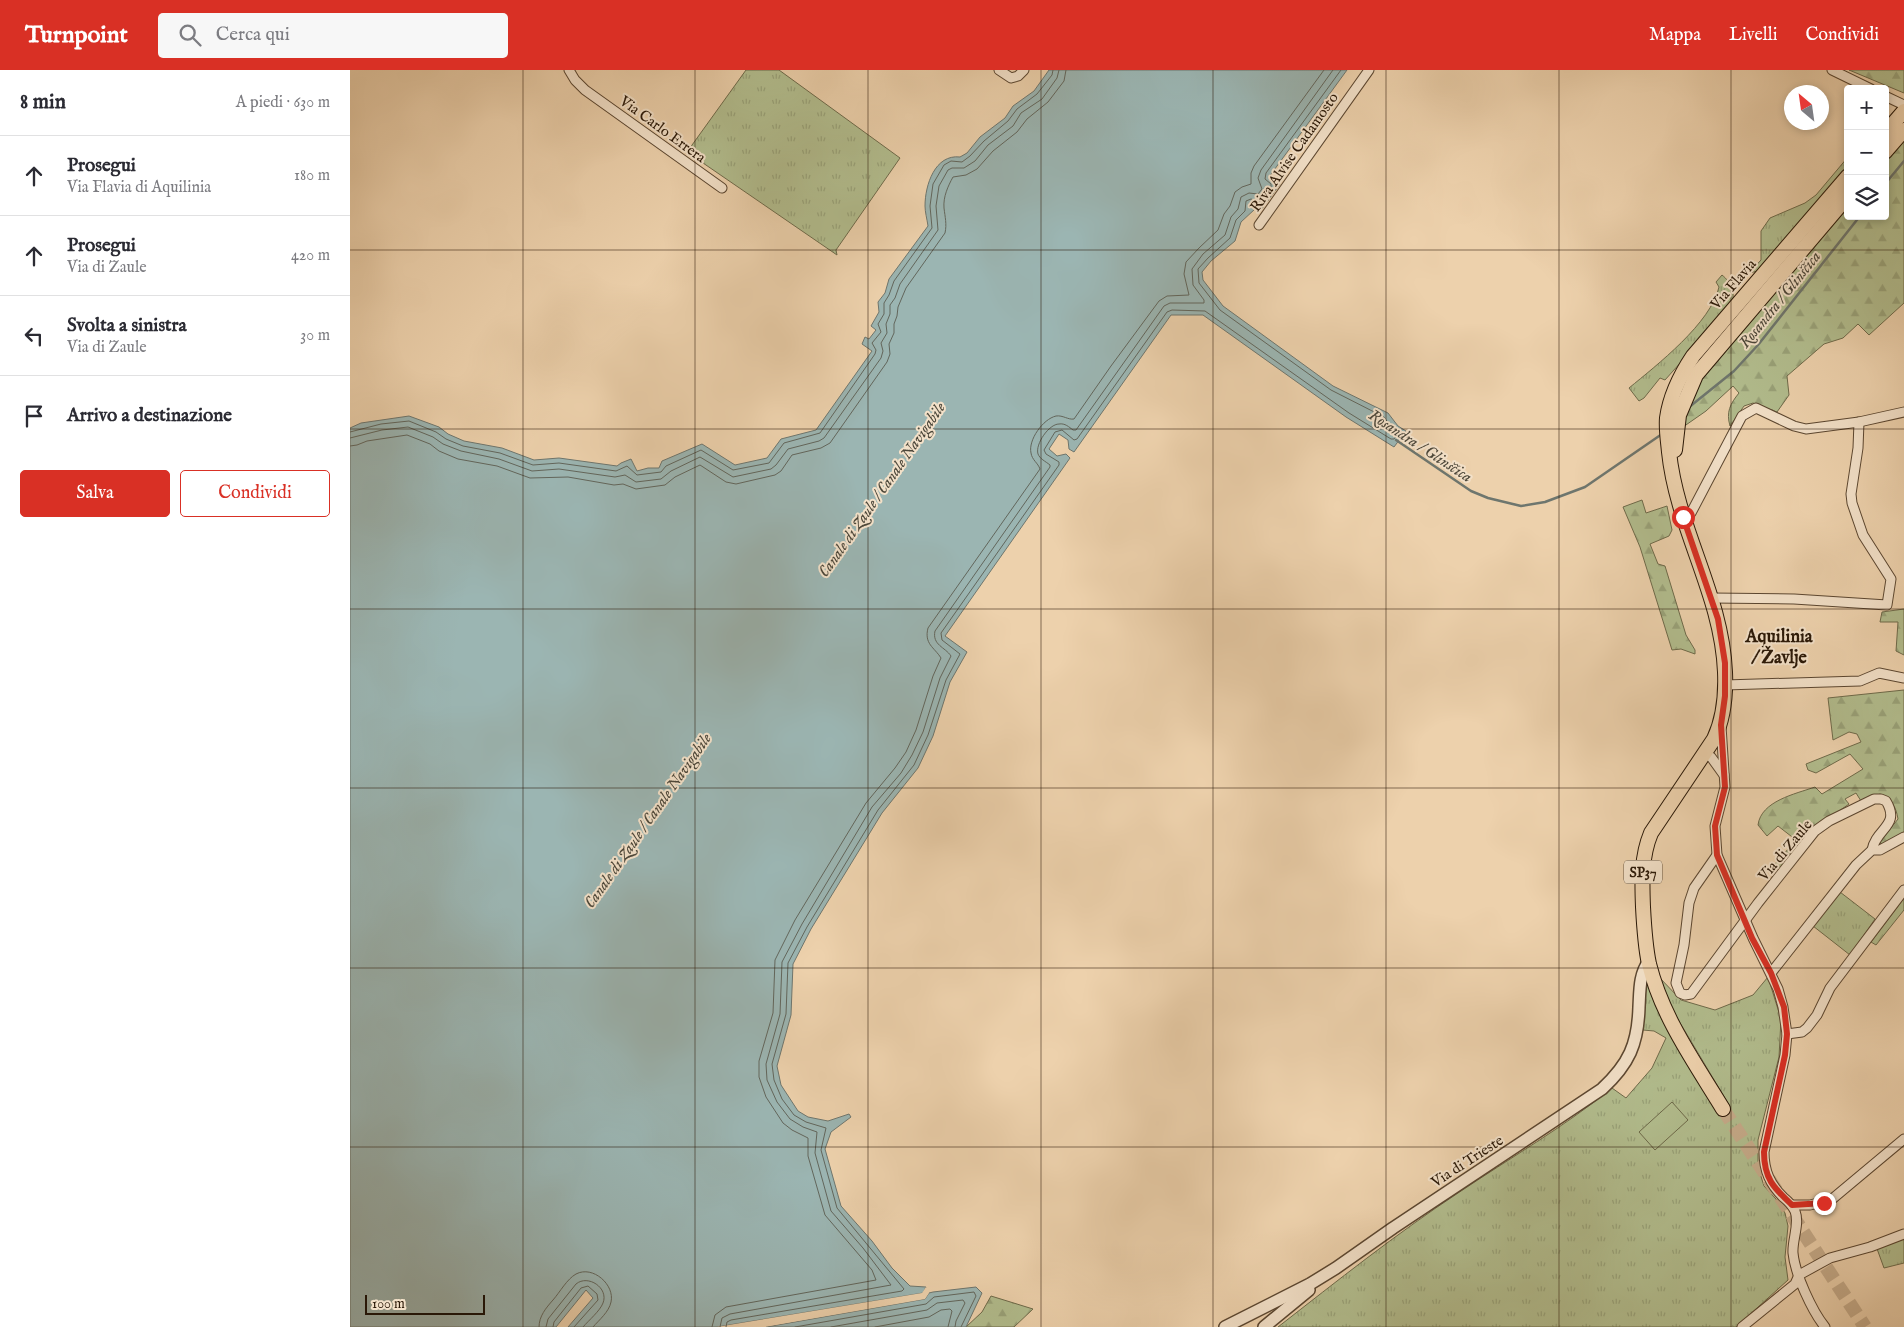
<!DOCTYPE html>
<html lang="it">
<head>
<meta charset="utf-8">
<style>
  body { margin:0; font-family:"IM FELL English",serif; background:#f7f7f7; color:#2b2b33 }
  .controls { position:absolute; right:15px; top:15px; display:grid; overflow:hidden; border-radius:5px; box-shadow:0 2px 8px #0003 }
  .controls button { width:45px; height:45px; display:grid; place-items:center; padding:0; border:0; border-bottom:1px solid #e1e1e2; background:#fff; color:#2b2b33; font:25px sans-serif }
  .compass { position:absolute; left:1434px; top:15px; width:45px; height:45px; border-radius:50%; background:#fff; box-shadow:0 2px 8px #0003; rotate:331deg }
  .scale { position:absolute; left:15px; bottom:12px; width:120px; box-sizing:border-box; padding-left:5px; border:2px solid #2a1807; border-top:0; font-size:14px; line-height:18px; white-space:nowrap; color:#2a1807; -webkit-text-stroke:4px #f3e1c9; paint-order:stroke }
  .stop { position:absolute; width:15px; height:15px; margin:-11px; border:4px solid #d93025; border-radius:50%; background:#fff }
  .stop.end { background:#d93025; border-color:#fff; box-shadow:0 1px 5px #0008 }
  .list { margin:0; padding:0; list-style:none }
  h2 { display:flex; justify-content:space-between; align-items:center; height:65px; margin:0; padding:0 20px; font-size:21px }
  h2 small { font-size:16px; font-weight:400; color:#7c7c81 }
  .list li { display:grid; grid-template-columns:32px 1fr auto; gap:15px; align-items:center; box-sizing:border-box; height:80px; padding:0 20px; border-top:1px solid #e1e1e2 }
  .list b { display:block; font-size:19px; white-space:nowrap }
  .list p { margin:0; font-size:16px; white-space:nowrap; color:#7c7c81 }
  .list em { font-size:16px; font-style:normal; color:#7c7c81 }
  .actions { display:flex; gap:10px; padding:15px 20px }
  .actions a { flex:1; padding:11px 0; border:1px solid #d93025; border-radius:5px; text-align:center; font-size:18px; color:#d93025 }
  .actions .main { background:#d93025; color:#fff }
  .icon { flex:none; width:28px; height:28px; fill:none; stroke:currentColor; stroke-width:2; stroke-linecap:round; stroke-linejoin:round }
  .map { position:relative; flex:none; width:1554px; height:1257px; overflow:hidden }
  header { display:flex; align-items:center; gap:30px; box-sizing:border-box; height:70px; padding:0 25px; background:#d93025; color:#fff }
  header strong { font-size:24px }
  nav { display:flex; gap:28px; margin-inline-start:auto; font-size:18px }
  .search { width:350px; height:45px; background:#f7f7f7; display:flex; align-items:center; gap:12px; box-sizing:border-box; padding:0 18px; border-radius:5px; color:#7c7c81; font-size:19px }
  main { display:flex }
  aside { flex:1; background:#fff }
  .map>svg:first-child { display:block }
</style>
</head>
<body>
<header>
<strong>Turnpoint</strong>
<div class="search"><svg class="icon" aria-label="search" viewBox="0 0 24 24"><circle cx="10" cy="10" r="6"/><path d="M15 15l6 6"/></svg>Cerca qui</div>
<nav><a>Mappa</a><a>Livelli</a><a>Condividi</a></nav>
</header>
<main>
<aside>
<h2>8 min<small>A piedi · 630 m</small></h2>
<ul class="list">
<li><svg class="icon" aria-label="ahead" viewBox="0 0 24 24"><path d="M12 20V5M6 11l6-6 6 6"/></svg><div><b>Prosegui</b><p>Via Flavia di Aquilinia</p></div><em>180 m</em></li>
<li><svg class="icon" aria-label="ahead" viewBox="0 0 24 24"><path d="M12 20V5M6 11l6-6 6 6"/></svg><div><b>Prosegui</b><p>Via di Zaule</p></div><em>420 m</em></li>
<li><svg class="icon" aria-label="left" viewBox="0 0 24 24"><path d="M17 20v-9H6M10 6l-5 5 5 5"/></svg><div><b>Svolta a sinistra</b><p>Via di Zaule</p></div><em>30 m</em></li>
<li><svg class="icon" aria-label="arrive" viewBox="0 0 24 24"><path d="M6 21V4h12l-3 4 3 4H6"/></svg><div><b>Arrivo a destinazione</b></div></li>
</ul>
<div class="actions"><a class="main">Salva</a><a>Condividi</a></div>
</aside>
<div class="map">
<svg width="1554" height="1257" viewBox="0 0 1554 1257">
  <defs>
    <pattern id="grass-tufts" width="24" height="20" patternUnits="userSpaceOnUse" patternTransform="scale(1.25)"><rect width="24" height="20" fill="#b2bd8e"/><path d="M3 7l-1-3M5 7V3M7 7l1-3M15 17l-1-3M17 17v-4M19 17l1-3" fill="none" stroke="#99a279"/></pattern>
    <pattern id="forest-firs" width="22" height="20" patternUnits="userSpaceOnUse" patternTransform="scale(1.25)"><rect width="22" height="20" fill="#b2bd8e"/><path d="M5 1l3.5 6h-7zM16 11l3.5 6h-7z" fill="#99a279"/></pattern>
  </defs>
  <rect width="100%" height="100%" fill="#edd1ac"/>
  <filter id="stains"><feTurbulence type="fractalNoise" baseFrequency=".004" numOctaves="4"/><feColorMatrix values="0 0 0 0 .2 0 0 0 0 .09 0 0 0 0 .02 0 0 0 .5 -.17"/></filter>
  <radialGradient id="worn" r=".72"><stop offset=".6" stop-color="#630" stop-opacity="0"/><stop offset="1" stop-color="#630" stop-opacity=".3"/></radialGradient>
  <g fill="url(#grass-tufts)" stroke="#6e6a4a">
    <path d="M 396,0 L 429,0 L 550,88 L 486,180 L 487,185 L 337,82 Z"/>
    <path d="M 1498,87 L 1498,100 L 1408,201 L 1399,203 L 1411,190 L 1411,161 L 1420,148 L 1455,133 L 1466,125 Z"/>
    <path d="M 1372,205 C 1382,213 1386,224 1381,236 L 1315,310 L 1310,308 L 1294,328 L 1289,331 L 1279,318 C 1307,295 1361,253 1369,217 L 1366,212 Z"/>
    <path d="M 1490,822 L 1525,849 L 1500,885 L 1463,856 Z"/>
    <path d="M 1308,906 L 1331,930 L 1365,940 L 1403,925 L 1418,907 L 1431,949 L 1429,987 L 1408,1070 L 1408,1097 L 1414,1116 L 1426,1129 L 1435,1143 L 1438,1156 L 1435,1187 L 1438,1210 L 1386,1257 L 928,1257 C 987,1211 1046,1164 1108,1123 C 1160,1088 1214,1057 1262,1018 L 1276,1028 L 1302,998 L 1316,968 L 1304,961 L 1293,960 L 1292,926 L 1298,910 L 1367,1042 L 1379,1035 L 1323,941 Z"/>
    <path d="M 1554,1166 L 1554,1193 L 1534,1198 L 1526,1176 Z"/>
  </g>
  <g fill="url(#forest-firs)" stroke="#6e6a4a">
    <path d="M 1499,0 L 1554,0 L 1554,23 Z"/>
    <path d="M 1554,68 L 1554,233 L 1519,265 L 1508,254 L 1493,268 L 1474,274 L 1437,306 L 1439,325 L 1427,342 L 1403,333 L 1394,336 L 1380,356 C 1376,342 1380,334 1389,323 L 1383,316 L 1356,341 L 1333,357 L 1338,332 L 1353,305 L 1498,134 L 1498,146 L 1535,146 L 1535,90 Z"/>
    <path d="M 1292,430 L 1296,443 L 1317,436 L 1322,460 L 1319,466 L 1300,474 L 1308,494 L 1315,496 L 1336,565 L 1345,580 L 1345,584 L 1331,579 L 1322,580 L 1290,477 L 1273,437 Z"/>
    <path d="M 1554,539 L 1554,585 L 1546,581 L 1548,552 L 1530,552 L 1532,542 Z"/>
    <path d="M 1554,620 L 1554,763 L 1535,774 L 1529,773 L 1548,749 C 1546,736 1541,729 1530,724 L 1511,731 L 1506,723 L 1495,729 L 1499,734 L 1462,760 L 1452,756 L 1446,765 L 1453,770 L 1431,798 L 1425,794 L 1446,770 L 1428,756 L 1417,766 L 1408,755 C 1411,731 1445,724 1465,717 L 1472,724 L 1513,699 L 1500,684 L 1466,703 L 1458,700 L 1456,694 L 1511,672 L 1507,664 L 1499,662 L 1483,670 L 1478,628 Z"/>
    <path d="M 1554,828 L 1554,840 L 1526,875 L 1521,872 Z"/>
    <path d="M 641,1226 L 683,1239 L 664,1257 L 616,1257 L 632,1242 Z"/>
  </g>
  <path fill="#b2bd8e" stroke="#6e6a4a" d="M 1322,1032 L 1338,1050 L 1305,1080 L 1289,1062 Z"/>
  <g fill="#9bb5b2" stroke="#6e766e">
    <path d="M 699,0 L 997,0 L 919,107 L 930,114 L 911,140 L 900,134 L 899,136 L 905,139 L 891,152 L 885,171 L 861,191 L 852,202 L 853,210 L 873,236 L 983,316 L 1038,343 L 1048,356 L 1056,361 L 1044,377 L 996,347 L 853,245 L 821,245 L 724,382 L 719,379 L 718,370 L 709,364 L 699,379 L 707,386 L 716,384 L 720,388 L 595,566 L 617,582 L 600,612 L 583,666 L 568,698 L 532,743 L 461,859 L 443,894 L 441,945 L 427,996 L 431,1015 L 448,1041 L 458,1047 L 478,1051 L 499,1044 L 501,1047 L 481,1062 L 475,1079 L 491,1136 L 522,1171 L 542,1198 L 560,1216 L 576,1217 L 573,1223 L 367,1257 L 218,1257 L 243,1228 L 236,1220 L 206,1257 L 0,1257 L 0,358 L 11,353 L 59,346 L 89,357 L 98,364 L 114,371 L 152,378 L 184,390 L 209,388 L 267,396 L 271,393 L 281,389 L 287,401 L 298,398 L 309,398 L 312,391 L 352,374 L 385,395 L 417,388 L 431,369 L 466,360 L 522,281 L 512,274 L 515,267 L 519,269 L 526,260 L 521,256 L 529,242 L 528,232 L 535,223 L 539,209 L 578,156 C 577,149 575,142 575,136 C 575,115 585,84 610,87 L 617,83 L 630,67 L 655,48 L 663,36 L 684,21 Z"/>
    <path d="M 626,1217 L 632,1223 L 616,1257 L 416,1257 L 575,1229 L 579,1223 L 583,1222 Z"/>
  </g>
  <g fill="#edd1ac">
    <path d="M 576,1217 L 577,1219 L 573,1226 L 382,1257 L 367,1257 L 572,1223 Z"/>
    <path d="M 578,1221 L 579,1223 L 575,1229 L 414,1257 L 416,1255 L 573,1227 Z"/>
  </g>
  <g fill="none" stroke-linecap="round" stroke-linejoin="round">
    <g stroke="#62665c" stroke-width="1">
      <path d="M 0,362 L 31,354 L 59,351 L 86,362 L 96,369 L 113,376 L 150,383 L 183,395 L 209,393 L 266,401 L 277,396 L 287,405 L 311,402 L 316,396 L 351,380 L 383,400 L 419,393 L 434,373 L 470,363 L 525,284 L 526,280 L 522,273 L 531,262 L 528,254 L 534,244 L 534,233 L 539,225 L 544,211 L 582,158 L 580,136 L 583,114 L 594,95 L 601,91 L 612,92 L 620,86 L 634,71 L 658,51 L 667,39 L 687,24 L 702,5 L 703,0"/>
      <path d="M 0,368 L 32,360 L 58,357 L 83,367 L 93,374 L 111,381 L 149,389 L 182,401 L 209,399 L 265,407 L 275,405 L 286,412 L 311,409 L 321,401 L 350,387 L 383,407 L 421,399 L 426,395 L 438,379 L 469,371 L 474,368 L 531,288 L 533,281 L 531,273 L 537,263 L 536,254 L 540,244 L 540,235 L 545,228 L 550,214 L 588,160 L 586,136 L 589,116 L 598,100 L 602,98 L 614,98 L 625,91 L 638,75 L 663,56 L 671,43 L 692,29 L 707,8 L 709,0"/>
      <path d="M 0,376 L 7,375 L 17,371 L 57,365 L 80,374 L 89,381 L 108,389 L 147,396 L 180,408 L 218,407 L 264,415 L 273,414 L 286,419 L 315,415 L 325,407 L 350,395 L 376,412 L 386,414 L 425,405 L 431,401 L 442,385 L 471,378 L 480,373 L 537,292 L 540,284 L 539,274 L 544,263 L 544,254 L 547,246 L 548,237 L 556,218 L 595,163 C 597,154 595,147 594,138 C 593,127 598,116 603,107 L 616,105 L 627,99 L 643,81 L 667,62 L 677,49 L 698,32 L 714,11 L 716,0"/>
      <path d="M 189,1257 C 189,1246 196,1238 203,1230 C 210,1222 217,1209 226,1204 C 243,1195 265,1215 261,1232 C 259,1242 249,1250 243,1257"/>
      <path d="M 196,1257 L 198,1249 L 226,1214 C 238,1204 259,1218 253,1233 C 250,1241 239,1250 233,1257"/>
      <path d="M 203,1257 L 204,1252 L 231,1218 L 238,1216 L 247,1224 L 248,1230 L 224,1257"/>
      <path d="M 362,1257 L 365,1245 L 376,1237 L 526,1210 L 522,1200 L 475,1145 L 458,1086 L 458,1068 L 442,1060 L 433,1053 L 416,1027 L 409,1007 L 409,991 L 423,943 L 425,890 L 445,850 L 516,733 L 545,698 L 556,682 L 566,660 L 583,606 L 591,588 C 584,577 574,574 578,558 L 690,399 C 688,393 682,390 681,383 C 678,370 693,349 706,346 C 713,345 718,350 724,349 L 761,296 L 809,231 L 817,226 L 839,225 L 834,204 L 836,192 L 849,178 L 868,160 L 874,144 L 880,136 L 885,122 L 892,117 L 901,114 L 901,103 L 904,96 L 974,0"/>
      <path d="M 370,1257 L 372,1248 L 380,1244 L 541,1215 L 513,1178 L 481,1141 L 465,1083 L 467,1062 L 453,1057 L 440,1049 L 427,1032 L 417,1010 L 416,994 L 430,944 L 432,892 L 452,854 L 522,737 L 551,703 L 562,685 L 573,662 L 590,608 L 601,586 C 595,577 582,575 585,561 L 700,397 L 700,395 C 695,391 690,389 688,384 C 685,374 699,354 709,354 C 715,353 719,357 723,360 L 726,360 L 814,236 L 820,233 L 854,233 L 854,230 L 843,215 L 842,199 L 853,184 L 875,165 L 881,147 L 888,139 L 891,127 L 899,123 L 908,124 L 912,119 L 908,108 L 911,100 L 983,0"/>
      <path d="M 376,1257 L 377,1252 L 381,1250 L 552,1221 L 554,1219 L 487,1138 L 471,1080 L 476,1058 L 456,1052 L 444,1045 L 432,1029 L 424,1010 L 422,994 L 436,944 L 438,893 L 457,857 L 528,740 L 564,695 L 578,665 L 596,610 L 610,584 L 592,570 L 591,563 L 709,395 L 709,392 L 696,384 L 694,380 L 705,362 L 712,360 L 724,370 L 727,369 L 817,242 L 822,240 L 855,241 L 999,343 L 1041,369 L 1044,369 L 1047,365 L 1034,347 L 981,320 L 870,240 L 849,213 L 848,199 L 858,188 L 880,168 L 886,150 L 895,141 L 896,131 L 901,129 L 910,132 L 921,117 L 921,114 L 915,109 L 916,103 L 991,0"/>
      <path d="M 445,1257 L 576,1234 L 584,1227 L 624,1222 L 626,1226 L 611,1257"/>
      <path d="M 481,1257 L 577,1240 L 587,1233 L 613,1230 L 615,1233 L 606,1251 L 605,1257"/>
      <path d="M 525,1257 L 579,1247 L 591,1240 L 600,1239 L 602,1241 L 598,1257"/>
    </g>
    <g stroke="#6e766e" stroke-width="2.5">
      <path d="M 1535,114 L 1554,91"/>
      <path d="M 1338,338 L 1384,301 L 1408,275 L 1510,146"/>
      <path d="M 1046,370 L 1121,421 L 1138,428 L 1171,436 L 1195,432 L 1235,417 L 1312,364"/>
    </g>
    <path stroke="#c6ac8b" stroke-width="14" stroke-dasharray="14 7" stroke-linecap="butt" d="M 1373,1039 L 1515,1257"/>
    <defs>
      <g id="minor">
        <path d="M 219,0 L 225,10 L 235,20 L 372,118"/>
        <path d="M 649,0 L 661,8 L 668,6 L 674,0"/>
        <path d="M 1482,0 L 1521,19"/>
        <path d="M 1535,26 L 1554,35"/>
        <path d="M 909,155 L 1019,0"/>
        <path d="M 1333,447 L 1341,443 L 1392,346 L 1406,338 L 1444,356 L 1456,359 L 1509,352 L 1554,342"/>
        <path d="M 1362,528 L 1444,529 L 1537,535 L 1541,509 L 1513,465 L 1502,433 L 1501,424 L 1508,378 L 1509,352"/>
        <path d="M 1375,615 L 1510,611 L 1529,603 L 1554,608"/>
        <path d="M 1371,656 L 1375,717 L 1365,756 L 1367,785 L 1403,868 L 1428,919 L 1433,937 L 1437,964 L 1435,985 L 1414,1082 C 1414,1101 1420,1114 1433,1127 C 1438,1131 1442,1135 1445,1141 C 1450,1154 1442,1170 1443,1183 C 1445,1204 1462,1241 1475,1257"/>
        <path d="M 1356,683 L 1361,687 L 1374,705"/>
        <path d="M 1367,785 L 1344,818 L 1339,833 L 1334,875 L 1326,913 L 1330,923 L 1335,925 L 1341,924 L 1408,833 L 1465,761 L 1479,751 L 1524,729 L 1531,729 L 1536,731 C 1551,756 1526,758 1522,780"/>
        <path d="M 1421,903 L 1506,795 L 1522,780 L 1530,780 L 1554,767"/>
        <path d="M 1437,964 L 1452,962 L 1457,958 L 1467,945 L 1480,918 L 1554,820"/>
        <path d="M 1442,1135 L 1460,1135 L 1481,1130 L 1554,1069"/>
        <path d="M 1449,1205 L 1480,1188 L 1520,1177 L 1554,1164"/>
        <path d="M 1392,1257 L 1445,1214 L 1449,1205"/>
      </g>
      <g id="tertiary">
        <path d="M 875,1257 L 960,1214 L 986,1198 L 1043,1158 L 1252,1019 C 1279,994 1288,974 1289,937 C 1290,920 1289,905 1299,891"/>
        <path d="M 914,1257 L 959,1220"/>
      </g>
      <g id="primary">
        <path d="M 1535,63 L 1554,41"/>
        <path d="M 1535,82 L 1554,60"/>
        <path d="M 1325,380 L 1329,345 L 1346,305 L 1498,126"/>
        <path d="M 1373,1039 C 1345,993 1312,947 1299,894 C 1295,875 1294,856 1293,837 C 1292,812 1291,787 1301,763 L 1364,669 C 1374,648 1376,626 1375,602 C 1372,525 1327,459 1319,382 C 1318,371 1316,359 1317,348 C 1320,326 1331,304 1343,286 L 1498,106"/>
      </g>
    </defs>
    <use href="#minor" stroke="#5b4630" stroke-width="11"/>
    <use href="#tertiary" stroke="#5b4630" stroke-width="14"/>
    <use href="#primary" stroke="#2a1807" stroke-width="16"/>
    <use href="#minor" stroke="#f3e1c9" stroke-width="9"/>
    <use href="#tertiary" stroke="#f3e1c9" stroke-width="11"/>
    <use href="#primary" stroke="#edd1ac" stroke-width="14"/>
  </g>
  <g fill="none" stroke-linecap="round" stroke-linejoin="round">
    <path stroke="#d93025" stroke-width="6" d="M 1333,447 L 1368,549 L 1375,593 L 1375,626 L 1371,655 L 1375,717 L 1365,756 L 1367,785 L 1402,868 L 1421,903 L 1434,937 L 1437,964 L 1435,985 L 1414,1082 C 1414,1109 1424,1118 1442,1135 L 1474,1133"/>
  </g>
  <path fill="none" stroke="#2a1807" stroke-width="1" stroke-opacity="0.55" d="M 173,0 L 173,1257M 345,0 L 345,1257M 518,0 L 518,1257M 691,0 L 691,1257M 863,0 L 863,1257M 1036,0 L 1036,1257M 1209,0 L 1209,1257M 1381,0 L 1381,1257M 0,180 L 1554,180M 0,359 L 1554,359M 0,539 L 1554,539M 0,718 L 1554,718M 0,898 L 1554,898M 0,1077 L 1554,1077"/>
  <g text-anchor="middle" stroke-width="4" stroke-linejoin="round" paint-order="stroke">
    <rect fill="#f3e1c9" stroke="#665441" stroke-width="1" x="1274" y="790.5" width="38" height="23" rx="4"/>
    <g font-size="14" font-weight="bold" fill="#2a1807">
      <text x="1293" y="807">SP37</text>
    </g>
    <g font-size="15" fill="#2a1807" stroke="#f3e1c9">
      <text transform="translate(313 59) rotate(36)" y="5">Via Carlo Errera</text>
      <text transform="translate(944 82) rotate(-55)" y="5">Riva Alvise Cadamosto</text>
      <text transform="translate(1383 214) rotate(-49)" y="5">Via Flavia</text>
      <text transform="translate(1435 780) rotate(-50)" y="5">Via di Zaule</text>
      <text transform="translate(1117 1091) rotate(-33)" y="5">Via di Trieste</text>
    </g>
    <g font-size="16" font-style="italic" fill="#4c473a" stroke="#f3e1c9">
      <text transform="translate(1429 229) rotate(-51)" y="6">Rosandra / Glinščica</text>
      <text transform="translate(1071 375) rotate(33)" y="6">Rosandra / Glinščica</text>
      <text transform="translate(531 419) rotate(-55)" y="6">Canale di Zaule / Canale Navigabile</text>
      <text transform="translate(297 750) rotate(-55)" y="6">Canale di Zaule / Canale Navigabile</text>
    </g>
    <g font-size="18" font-weight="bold" fill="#2a1807" stroke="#f3e1c9">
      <text x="1429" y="572">Aquilinia<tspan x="1429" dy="21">/ Žavlje</tspan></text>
    </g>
  </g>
  <rect width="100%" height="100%" filter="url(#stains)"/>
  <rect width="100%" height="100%" fill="url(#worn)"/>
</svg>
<div class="controls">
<button>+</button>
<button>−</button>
<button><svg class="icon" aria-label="layers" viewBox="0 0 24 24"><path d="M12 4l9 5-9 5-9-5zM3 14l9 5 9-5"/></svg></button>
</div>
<svg class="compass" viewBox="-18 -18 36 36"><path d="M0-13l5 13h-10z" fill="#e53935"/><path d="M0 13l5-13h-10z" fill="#7c7c81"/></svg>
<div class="scale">100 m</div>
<div class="stop" style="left:1333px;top:447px"></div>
<div class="stop end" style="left:1474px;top:1133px"></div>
</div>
</main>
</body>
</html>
